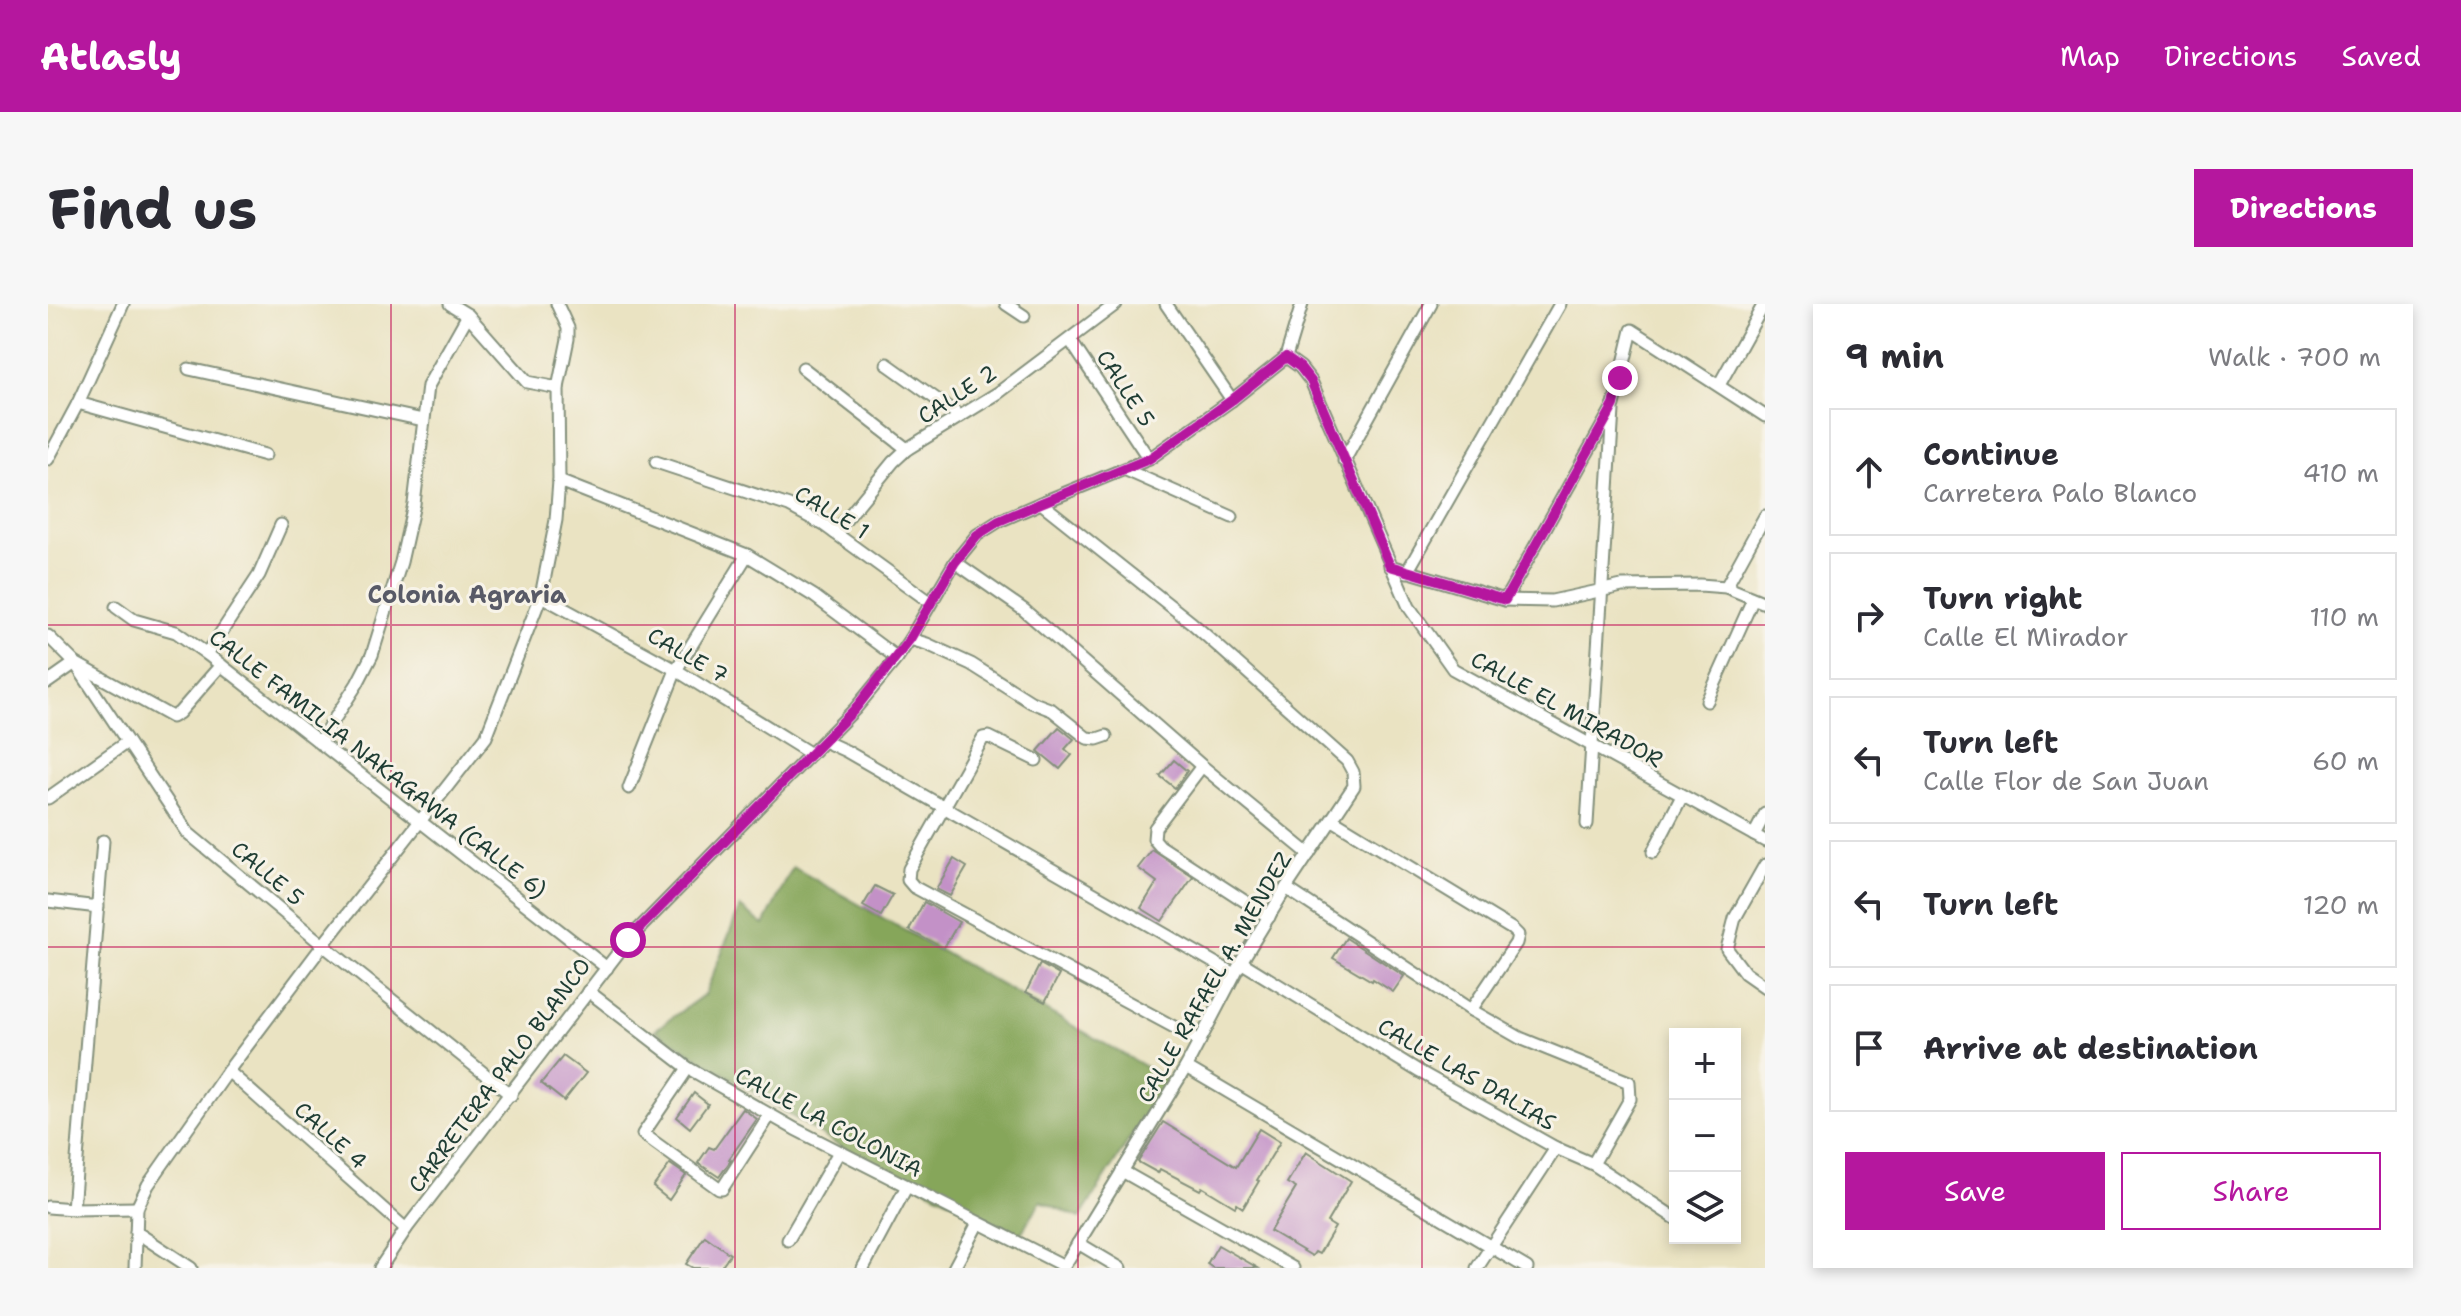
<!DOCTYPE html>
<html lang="en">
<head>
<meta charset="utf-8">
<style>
  body { margin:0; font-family:"Shantell Sans",sans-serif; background:#f7f7f7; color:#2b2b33 }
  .controls { position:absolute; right:24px; bottom:24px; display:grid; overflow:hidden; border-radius:0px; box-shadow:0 4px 12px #0003 }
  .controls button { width:72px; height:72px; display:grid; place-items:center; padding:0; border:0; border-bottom:2px solid #e1e1e2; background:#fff; color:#2b2b33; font:40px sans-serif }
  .stop { position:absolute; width:24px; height:24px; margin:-18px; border:6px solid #b5179e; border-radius:50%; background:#fff }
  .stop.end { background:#b5179e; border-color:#fff; box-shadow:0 2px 8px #0008 }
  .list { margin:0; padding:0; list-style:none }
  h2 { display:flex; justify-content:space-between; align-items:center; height:104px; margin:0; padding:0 32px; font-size:34px }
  h2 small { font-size:26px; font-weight:400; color:#7c7c81 }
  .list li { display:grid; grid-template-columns:52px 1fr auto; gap:24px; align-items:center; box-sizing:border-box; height:128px; margin:0 16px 16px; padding:0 16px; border:2px solid #e1e1e2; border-radius:0px }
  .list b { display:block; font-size:30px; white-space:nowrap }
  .list p { margin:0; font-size:26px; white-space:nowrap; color:#7c7c81 }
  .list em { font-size:26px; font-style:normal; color:#7c7c81 }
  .actions { display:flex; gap:16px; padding:24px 32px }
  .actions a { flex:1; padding:18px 0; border:2px solid #b5179e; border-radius:0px; text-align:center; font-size:28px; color:#b5179e }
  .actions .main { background:#b5179e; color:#fff }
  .icon { flex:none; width:44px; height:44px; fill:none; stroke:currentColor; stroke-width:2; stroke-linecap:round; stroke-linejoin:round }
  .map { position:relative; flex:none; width:1717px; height:964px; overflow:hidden; border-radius:0px }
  header { display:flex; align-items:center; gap:48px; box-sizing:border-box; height:112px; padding:0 40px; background:#b5179e; color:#fff }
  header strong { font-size:38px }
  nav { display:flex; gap:44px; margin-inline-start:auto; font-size:28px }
  .intro { display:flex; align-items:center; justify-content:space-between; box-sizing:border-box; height:192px; padding:0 48px }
  h1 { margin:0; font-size:56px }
  .button { padding:20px 36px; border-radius:0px; background:#b5179e; color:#fff; font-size:28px; font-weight:700 }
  main { display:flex; gap:48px; padding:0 48px }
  aside { flex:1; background:#fff; border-radius:0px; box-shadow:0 4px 12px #0003 }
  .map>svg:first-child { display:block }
</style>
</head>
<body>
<header>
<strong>Atlasly</strong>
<nav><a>Map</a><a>Directions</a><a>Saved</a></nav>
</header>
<div class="intro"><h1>Find us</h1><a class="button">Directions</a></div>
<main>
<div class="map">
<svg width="1717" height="964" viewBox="0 0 1717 964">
  <rect width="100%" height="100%" fill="#f7f3e8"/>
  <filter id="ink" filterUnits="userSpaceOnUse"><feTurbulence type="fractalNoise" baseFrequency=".0125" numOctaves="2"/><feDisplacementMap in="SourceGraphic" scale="16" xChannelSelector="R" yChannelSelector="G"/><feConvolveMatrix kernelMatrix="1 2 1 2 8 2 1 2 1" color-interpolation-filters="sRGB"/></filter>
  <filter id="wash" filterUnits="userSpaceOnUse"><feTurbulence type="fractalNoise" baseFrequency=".006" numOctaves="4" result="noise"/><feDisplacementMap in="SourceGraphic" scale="32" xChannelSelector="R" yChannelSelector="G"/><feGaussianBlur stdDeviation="1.8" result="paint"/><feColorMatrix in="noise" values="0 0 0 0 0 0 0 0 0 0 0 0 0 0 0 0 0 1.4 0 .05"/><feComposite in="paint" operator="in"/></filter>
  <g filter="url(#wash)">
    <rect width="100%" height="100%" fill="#eae3c2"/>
    <path fill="#86a65a" stroke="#527247" stroke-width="2" d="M 745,563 L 1119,775 L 1032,914 L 993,897 L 972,931 L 791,842 L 607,726 L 657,690 L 692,603 L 716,621 Z"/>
    <g id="blocks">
      <g fill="#c391c7">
        <path d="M 1011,423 L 1026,435 L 1017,445 L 1024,451 L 1012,465 L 990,447 Z"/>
        <path d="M 1126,456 L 1139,467 L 1127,484 L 1112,472 Z"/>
        <path d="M 1104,546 L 1145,573 L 1114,617 L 1093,604 L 1109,578 L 1090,564 Z"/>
        <path d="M 906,555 L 919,563 L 902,592 L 888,585 Z"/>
        <path d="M 827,582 L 845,591 L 833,612 L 815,602 Z"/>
        <path d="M 876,598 L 911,618 L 895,645 L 861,626 Z"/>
        <path d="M 1298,634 L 1356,672 L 1345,688 L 1325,675 L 1324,677 L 1285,654 Z"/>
        <path d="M 992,660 L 1011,671 L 997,698 L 978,688 Z"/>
        <path d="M 515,752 L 538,769 L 516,797 L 493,779 Z"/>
        <path d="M 646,789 L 660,800 L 642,824 L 629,813 Z"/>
        <path d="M 695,805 L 709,815 L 681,855 L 683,856 L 671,873 L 650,859 L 661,843 L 666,845 Z"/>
        <path d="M 1115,818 L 1188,863 L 1211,825 L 1232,838 L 1209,876 L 1211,877 L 1195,904 L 1189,900 L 1187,903 L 1154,883 L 1152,886 L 1112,865 L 1110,869 L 1090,858 Z"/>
        <path d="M 1258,848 L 1303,877 L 1279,918 L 1287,923 L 1271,950 L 1267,948 L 1264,952 L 1222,927 L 1248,884 L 1239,879 Z"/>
        <path d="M 622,860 L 638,871 L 621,896 L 605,883 Z"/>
        <path d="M 657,932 L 682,950 L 672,964 L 645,964 L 638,960 Z"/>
        <path d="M 1170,941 L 1210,964 L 1165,964 L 1159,960 Z"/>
      </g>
    </g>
  </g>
  <g filter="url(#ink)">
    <use href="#blocks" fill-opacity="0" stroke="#84907b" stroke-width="2"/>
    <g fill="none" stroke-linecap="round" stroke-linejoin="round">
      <defs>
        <g id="minor">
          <path d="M 402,0 L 420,11 L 479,78 L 510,84"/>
          <path d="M 958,0 L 976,12"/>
          <path d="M 1118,0 L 1184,96"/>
          <path d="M 1022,36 L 1101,155"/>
          <path d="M 1238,53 L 1252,63 L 1263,77 L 1361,303 L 1405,365 L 1717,537"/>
          <path d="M 839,60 L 912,112"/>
          <path d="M 755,64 L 859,145"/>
          <path d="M 141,65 L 375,116"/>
          <path d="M 1671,81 L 1716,0"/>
          <path d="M 30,99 L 217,151"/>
          <path d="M 0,155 L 30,99 L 75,0"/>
          <path d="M 1296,157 L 1383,0"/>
          <path d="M 608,158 L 741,202 L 776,221 L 882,298"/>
          <path d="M 1078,166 L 1184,213"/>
          <path d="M 511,177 L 699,251 L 766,292 L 849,354"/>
          <path d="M 993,199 L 1144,319 L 1299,457 L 1305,468 L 1306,482 L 1238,584 L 1193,658 L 1138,763 L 1015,964"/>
          <path d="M 787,229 L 845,158 L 859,145 L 950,89 L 1068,0"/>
          <path d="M 907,258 L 976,306 L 1154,462 L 1261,550"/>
          <path d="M 1342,262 L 1457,296 L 1504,297 L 1574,282 L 1652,281 L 1678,283 L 1717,299"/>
          <path d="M 1359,268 L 1512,0"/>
          <path d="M 1678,283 L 1717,212"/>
          <path d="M 493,292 L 628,366 L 763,450"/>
          <path d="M 1457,296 L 1566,101 L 1584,26 L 1717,112"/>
          <path d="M 68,303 L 86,316 L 128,328 L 159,350 L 559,664"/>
          <path d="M 0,332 L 27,359 L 140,529 L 275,641 L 463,791"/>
          <path d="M 862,335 L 879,340 L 923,360 L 983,398 L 1004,406 L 1039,434 L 1049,435 L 1058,432"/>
          <path d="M 159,350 L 211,271 L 233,221"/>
          <path d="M 0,378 L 27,359 L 124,413 L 131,409 L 173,361"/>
          <path d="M 1659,397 L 1705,295"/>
          <path d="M 776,437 L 798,447 L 1186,670"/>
          <path d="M 271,439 L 309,380 L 324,351 L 353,258 L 366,200 L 380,82 L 420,11"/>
          <path d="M 988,456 L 941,433 L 935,434 L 861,565 L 860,576 L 866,583 L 1152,737"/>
          <path d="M 1154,462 L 1107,524 L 1106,535 L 1112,542 L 1221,613"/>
          <path d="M 581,484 L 628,366 L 699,251"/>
          <path d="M 0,494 L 79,438"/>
          <path d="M 1285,516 L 1464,625 L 1470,631 L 1468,639 L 1423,706"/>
          <path d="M 1539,520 L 1565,106"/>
          <path d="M 1706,531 L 1717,510"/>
          <path d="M 1605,548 L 1634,492"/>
          <path d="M 1717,561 L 1687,614 L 1679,645 L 1697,669 L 1717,683"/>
          <path d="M 1238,584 L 1423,706 L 1472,734 L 1581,778 L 1582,795 L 1545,860"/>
          <path d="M 0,597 L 50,603"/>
          <path d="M 1193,658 L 1372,768 L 1508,844 L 1545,860 L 1627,914"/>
          <path d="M 540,687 L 640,764 L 747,825 L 1016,962"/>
          <path d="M 1138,763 L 1479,964"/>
          <path d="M 640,764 L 595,830 L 671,885 L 674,885 L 722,811"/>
          <path d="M 180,767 L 358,925"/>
          <path d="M 1074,867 L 1245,964"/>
          <path d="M 0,903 L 25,905 L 89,904"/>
          <path d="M 25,905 L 55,537"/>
          <path d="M 88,928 L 143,964"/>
          <path d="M 740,936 L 791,848"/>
          <path d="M 1030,939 L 1072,964"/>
          <path d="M 87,964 L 89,904 L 100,881 L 180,767 L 275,641 L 438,433 L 493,292 L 508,216 L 511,177 L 510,84 L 520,35 L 520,24 L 509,0"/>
          <path d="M 332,964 L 358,925 L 580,636 L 807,405 L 849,354 L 862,335 L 907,258 L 929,231 L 951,217 L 993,199 L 1101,155 L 1184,96 L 1238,53 L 1254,0"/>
          <path d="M 815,964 L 859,882"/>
          <path d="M 906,964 L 930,919"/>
          <path d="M 1429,964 L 1508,844"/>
        </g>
      </defs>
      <use href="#minor" stroke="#84907b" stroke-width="15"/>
      <use href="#minor" stroke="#fff" stroke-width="11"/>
    </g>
  </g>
  <g fill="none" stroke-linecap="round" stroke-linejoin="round" filter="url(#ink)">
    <path stroke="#b5179e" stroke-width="10" d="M 580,636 L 807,405 L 862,335 L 907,258 L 929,231 L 951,217 L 993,199 L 1101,155 L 1184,96 L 1238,53 L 1252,63 L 1263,77 L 1342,262 L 1457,296 L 1566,101 L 1572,74"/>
  </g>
  <path fill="none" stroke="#c2185b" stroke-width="2" stroke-opacity="0.55" d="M 343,0 L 343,964M 687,0 L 687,964M 1030,0 L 1030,964M 1374,0 L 1374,964M 0,321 L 1717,321M 0,643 L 1717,643"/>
  <g text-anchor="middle" stroke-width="6" stroke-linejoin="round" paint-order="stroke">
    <g font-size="22" fill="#1f3d34" stroke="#f7f3e8">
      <text transform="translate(1078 84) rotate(57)" y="8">CALLE 5</text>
      <text transform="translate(909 90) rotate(-33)" y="8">CALLE 2</text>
      <text transform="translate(784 208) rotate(31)" y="8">CALLE 1</text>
      <text transform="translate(640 351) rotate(30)" y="8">CALLE 7</text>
      <text transform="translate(1519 405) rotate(29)" y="8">CALLE EL MIRADOR</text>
      <text transform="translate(330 459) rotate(38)" y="8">CALLE FAMILIA NAKAGAWA (CALLE 6)</text>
      <text transform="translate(220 569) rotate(40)" y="8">CALLE 5</text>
      <text transform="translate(1166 673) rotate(-60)" y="8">CALLE RAFAEL A. MENDEZ</text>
      <text transform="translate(1419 770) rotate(30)" y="8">CALLE LAS DALIAS</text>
      <text transform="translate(451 771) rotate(-53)" y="8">CARRETERA PALO BLANCO</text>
      <text transform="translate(781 818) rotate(28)" y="8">CALLE LA COLONIA</text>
      <text transform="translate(283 831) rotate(42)" y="8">CALLE 4</text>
    </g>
    <g font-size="24" font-weight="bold" fill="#585a67" stroke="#f7f3e8">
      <text x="419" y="299">Colonia Agraria</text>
    </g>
  </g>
</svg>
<div class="controls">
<button>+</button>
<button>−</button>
<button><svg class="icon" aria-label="layers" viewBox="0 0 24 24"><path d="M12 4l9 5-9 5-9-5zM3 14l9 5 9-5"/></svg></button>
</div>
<div class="stop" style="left:580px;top:636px"></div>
<div class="stop end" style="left:1572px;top:74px"></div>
</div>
<aside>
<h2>9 min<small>Walk · 700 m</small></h2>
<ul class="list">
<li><svg class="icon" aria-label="ahead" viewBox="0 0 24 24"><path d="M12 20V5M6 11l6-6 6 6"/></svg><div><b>Continue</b><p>Carretera Palo Blanco</p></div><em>410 m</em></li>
<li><svg class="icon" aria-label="right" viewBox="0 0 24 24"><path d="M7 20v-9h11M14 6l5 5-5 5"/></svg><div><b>Turn right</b><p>Calle El Mirador</p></div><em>110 m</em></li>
<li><svg class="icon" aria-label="left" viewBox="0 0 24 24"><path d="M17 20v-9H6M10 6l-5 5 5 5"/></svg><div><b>Turn left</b><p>Calle Flor de San Juan</p></div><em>60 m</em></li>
<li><svg class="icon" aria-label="left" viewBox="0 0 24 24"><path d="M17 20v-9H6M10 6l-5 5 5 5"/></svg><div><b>Turn left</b></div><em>120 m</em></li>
<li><svg class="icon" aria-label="arrive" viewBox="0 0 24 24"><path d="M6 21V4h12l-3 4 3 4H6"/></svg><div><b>Arrive at destination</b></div></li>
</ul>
<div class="actions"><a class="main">Save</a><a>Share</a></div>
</aside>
</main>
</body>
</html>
